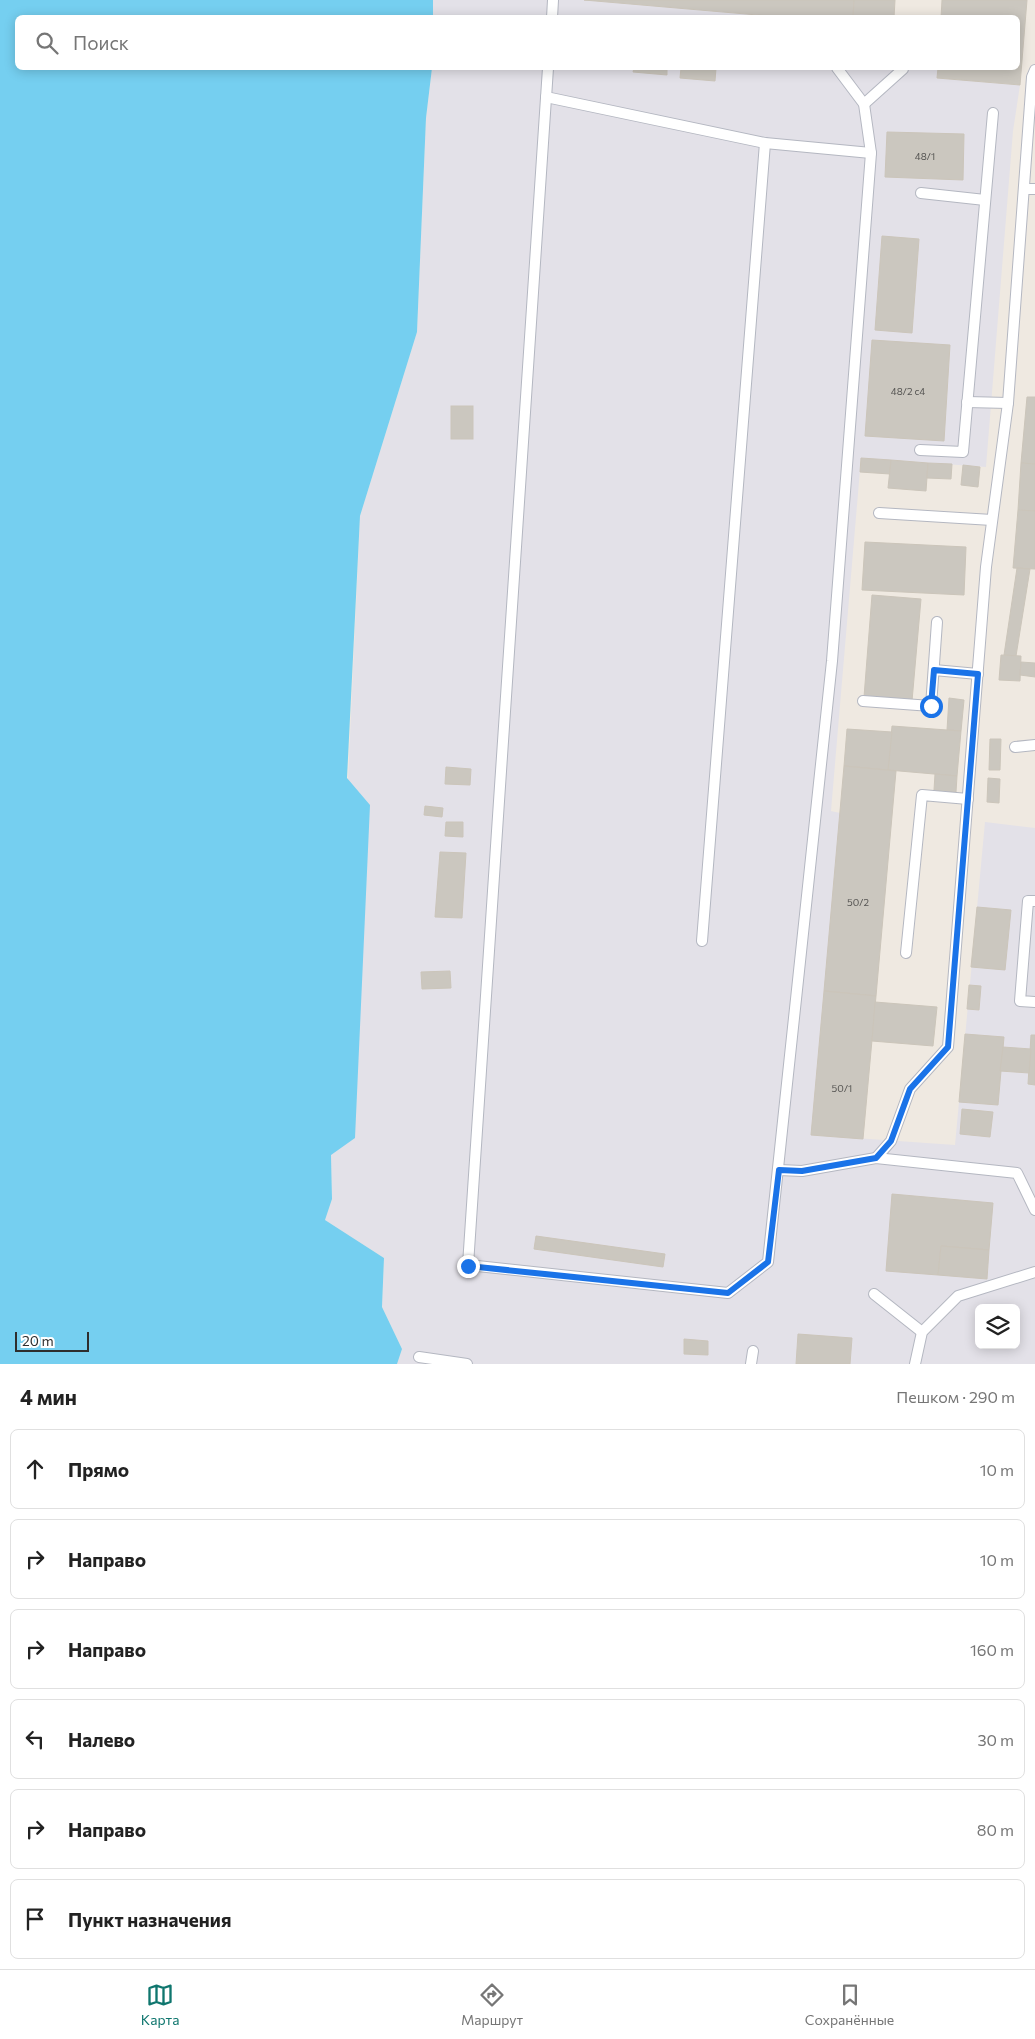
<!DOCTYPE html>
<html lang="ru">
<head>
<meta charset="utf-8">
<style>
  body { margin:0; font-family:Commissioner,sans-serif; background:#f6f6f6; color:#222 }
  .controls { position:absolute; right:15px; bottom:15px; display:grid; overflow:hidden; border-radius:8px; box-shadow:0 2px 12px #0003 }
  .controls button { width:45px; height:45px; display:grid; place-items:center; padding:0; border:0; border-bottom:1px solid #e0e0e0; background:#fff; color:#222; font:25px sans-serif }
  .scale { position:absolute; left:15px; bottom:12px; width:74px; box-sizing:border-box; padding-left:5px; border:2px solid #2e2e2e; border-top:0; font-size:14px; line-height:18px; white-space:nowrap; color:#2e2e2e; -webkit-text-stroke:4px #fff; paint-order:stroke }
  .stop { position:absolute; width:15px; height:15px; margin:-11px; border:4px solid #1a73e8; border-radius:50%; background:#fff }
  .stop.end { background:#1a73e8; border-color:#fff; box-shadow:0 1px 5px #0008 }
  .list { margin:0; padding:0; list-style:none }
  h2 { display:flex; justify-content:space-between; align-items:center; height:65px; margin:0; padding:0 20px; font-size:21px }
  h2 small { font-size:16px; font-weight:400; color:#767676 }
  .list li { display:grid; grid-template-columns:32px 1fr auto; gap:15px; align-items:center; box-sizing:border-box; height:80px; margin:0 10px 10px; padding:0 10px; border:1px solid #e0e0e0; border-radius:8px }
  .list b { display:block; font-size:19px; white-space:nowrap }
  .list em { font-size:16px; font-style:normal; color:#767676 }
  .icon { flex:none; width:28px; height:28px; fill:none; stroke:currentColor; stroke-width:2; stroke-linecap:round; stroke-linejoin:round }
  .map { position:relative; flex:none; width:1035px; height:1364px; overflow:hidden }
  .search { position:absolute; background:#fff; box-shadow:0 2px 12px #0003; left:15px; right:15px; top:15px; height:55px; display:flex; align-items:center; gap:12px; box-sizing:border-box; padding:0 18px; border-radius:8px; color:#767676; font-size:19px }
  .sheet { height:605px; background:#fff }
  nav { display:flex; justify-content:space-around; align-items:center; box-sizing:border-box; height:70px; border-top:1px solid #e0e0e0; background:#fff; font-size:14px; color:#767676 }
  nav a { display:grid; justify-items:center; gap:2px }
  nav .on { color:#0f766e }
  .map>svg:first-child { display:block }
</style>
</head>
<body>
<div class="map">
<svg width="1035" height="1364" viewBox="0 0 1035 1364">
  <rect width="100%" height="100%" fill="#efe9e1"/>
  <g fill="#e3e1e8" fill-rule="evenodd">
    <path d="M 433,0 L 895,0 L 894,18 L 433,18 Z"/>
    <path d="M 432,68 L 938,68 L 937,78 L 1020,85 L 1013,131 L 986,467 L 861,458 L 831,811 L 840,813 L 812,1135 L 955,1145 L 985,822 L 1035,828 L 1035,1364 L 397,1364 L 402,1349 L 382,1307 L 384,1258 L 325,1220 L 332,1199 L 331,1155 L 360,516 L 417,332 L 426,118 ZM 979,1308 L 1016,1308 L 1016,1345 L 979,1345 Z"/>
  </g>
  <path fill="#75cff0" d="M 0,0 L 433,0 L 433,18 L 18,18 L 18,68 L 432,68 L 426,118 L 417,332 L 360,516 L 347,778 L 370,805 L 355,1138 L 331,1155 L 332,1199 L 325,1220 L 384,1258 L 382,1307 L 402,1349 L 397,1364 L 0,1364 Z"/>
  <g fill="#cbc7bf" stroke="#cbc5ba">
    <path d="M 584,0 L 854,0 L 853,18 L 792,18 Z"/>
    <path d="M 854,0 L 895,0 L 894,18 L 853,18 Z"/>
    <path d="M 942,0 L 1027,0 L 1020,85 L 937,78 L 938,68 L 1018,68 L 1018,18 L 941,18 Z"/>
    <path d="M 634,68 L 667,68 L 667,75 L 633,72 Z"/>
    <path d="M 681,68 L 716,68 L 715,81 L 680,78 Z"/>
    <path d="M 887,132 L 964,134 L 963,180 L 885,177 Z"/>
    <path d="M 882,236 L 919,239 L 912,333 L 875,330 Z"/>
    <path d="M 872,340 L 950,345 L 944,441 L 865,436 Z"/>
    <path d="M 1027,397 L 1035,397 L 1035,464 L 1021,463 Z"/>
    <rect x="451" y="406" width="22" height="33"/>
    <path d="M 861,458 L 891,460 L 890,474 L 860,472 Z"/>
    <path d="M 891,460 L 928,463 L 926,491 L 888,488 Z"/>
    <path d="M 928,463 L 952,464 L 951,479 L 927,478 Z"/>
    <path d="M 1021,463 L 1035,464 L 1035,511 L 1018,510 Z"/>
    <path d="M 963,465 L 980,467 L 978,487 L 961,485 Z"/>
    <path d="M 1018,510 L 1035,511 L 1035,569 L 1013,568 Z"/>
    <path d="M 865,542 L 966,547 L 964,595 L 862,590 Z"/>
    <path d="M 1017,568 L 1030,569 L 1016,656 L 1004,655 Z"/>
    <path d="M 872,595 L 921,599 L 912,701 L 864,697 Z"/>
    <path d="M 1001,655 L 1021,656 L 1020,681 L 999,680 Z"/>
    <path d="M 1021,662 L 1035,663 L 1035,677 L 1020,675 Z"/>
    <path d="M 949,698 L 964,700 L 961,731 L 947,730 Z"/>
    <path d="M 892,726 L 961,731 L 957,776 L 888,770 Z"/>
    <path d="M 847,729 L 892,732 L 888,770 L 844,766 Z"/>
    <path d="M 990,739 L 1001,739 L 1000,770 L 989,770 Z"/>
    <path d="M 844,766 L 896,771 L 876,996 L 824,991 Z"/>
    <path d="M 446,767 L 471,769 L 470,785 L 445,784 Z"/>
    <path d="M 935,774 L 957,776 L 956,792 L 934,790 Z"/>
    <path d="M 988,778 L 1000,779 L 999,803 L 987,802 Z"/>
    <path d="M 425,806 L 443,808 L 442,817 L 424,815 Z"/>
    <path d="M 446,822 L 463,822 L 463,837 L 445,836 Z"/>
    <path d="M 440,852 L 466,853 L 462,918 L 435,917 Z"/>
    <path d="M 977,907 L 1011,910 L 1005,970 L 971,967 Z"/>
    <path d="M 450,971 L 451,988 L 422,989 L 421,972 Z"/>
    <path d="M 969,985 L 981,986 L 979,1010 L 967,1009 Z"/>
    <path d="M 824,991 L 876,996 L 863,1139 L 811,1135 Z"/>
    <path d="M 875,1002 L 937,1007 L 933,1046 L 872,1041 Z"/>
    <path d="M 965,1034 L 1004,1037 L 998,1105 L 959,1102 Z"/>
    <path d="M 1031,1035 L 1035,1035 L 1035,1085 L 1028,1084 Z"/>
    <path d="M 1003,1047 L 1031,1049 L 1029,1073 L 1000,1071 Z"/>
    <path d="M 962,1109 L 993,1112 L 990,1137 L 960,1134 Z"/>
    <path d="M 892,1194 L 993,1203 L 989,1250 L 941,1246 L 938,1275 L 886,1271 Z"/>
    <path d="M 536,1236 L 665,1254 L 663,1267 L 534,1249 Z"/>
    <path d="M 941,1246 L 989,1250 L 987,1279 L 938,1275 Z"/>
    <path d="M 798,1334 L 852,1338 L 850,1364 L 796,1364 Z"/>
    <path d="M 684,1339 L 708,1341 L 708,1355 L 684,1354 Z"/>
  </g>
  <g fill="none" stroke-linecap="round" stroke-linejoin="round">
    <defs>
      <g id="lane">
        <path d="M 552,18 L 553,0"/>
        <path d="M 548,68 L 468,1265 L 728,1293 L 768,1262 L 832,661 L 871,153 L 864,104 L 837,68"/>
        <path d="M 546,97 L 765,143 L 871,153"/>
        <path d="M 864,104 L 903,69"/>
        <path d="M 1024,189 L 1035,189"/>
        <path d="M 921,193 L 985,200"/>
        <path d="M 967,402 L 1008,403"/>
        <path d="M 920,450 L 963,452 L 993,113"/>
        <path d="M 879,513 L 992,520"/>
        <path d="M 934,670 L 978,674"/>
        <path d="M 863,701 L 931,706 L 937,622"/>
        <path d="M 1015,747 L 1035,745"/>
        <path d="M 1035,901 L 1028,901 L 1020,1001 L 1035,1002"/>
        <path d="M 702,941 L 765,143"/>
        <path d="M 906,953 L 922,795 L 968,799"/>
        <path d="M 876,1158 L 891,1141 L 910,1089 L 948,1047 L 986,567 L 1008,403 L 1032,77 L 1035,70"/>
        <path d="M 779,1170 L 802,1171 L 876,1158 L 1017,1173 L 1035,1210"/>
        <path d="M 874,1294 L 922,1332"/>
        <path d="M 419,1357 L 467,1364"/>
        <path d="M 751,1364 L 753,1351"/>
        <path d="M 915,1364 L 922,1332 L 958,1296 L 1035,1272"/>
      </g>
    </defs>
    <use href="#lane" stroke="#b4b7c1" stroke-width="12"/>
    <use href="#lane" stroke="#fff" stroke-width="10"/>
  </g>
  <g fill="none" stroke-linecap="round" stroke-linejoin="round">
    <path stroke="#1a73e8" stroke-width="6" d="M 468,1266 L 728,1293 L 768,1262 L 779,1170 L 802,1171 L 876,1158 L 891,1141 L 910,1089 L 948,1047 L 978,674 L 934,670 L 931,706"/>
  </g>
  <g text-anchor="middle" stroke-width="4" stroke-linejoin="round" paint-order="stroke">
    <g font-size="10" fill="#555452">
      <text x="925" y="160">48/1</text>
      <text x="908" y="395">48/2 с4</text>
      <text x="858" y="906">50/2</text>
      <text x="842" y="1092">50/1</text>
    </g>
  </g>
</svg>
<div class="controls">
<button><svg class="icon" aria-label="layers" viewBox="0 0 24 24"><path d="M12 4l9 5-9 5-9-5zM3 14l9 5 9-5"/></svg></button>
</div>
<div class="scale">20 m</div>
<div class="stop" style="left:931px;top:706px"></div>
<div class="stop end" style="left:468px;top:1266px"></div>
<div class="search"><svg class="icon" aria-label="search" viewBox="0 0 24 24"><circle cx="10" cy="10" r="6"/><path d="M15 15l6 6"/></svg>Поиск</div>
</div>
<section class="sheet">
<h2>4 мин<small>Пешком · 290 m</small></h2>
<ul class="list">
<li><svg class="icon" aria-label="ahead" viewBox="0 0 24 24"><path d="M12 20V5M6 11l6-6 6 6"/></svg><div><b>Прямо</b></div><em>10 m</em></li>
<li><svg class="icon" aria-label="right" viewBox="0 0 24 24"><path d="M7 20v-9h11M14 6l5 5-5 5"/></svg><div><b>Направо</b></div><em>10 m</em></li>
<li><svg class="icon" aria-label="right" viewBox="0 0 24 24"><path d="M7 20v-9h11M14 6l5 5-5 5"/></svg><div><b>Направо</b></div><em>160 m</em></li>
<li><svg class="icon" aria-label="left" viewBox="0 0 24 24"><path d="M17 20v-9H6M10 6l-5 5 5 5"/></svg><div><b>Налево</b></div><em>30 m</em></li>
<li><svg class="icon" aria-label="right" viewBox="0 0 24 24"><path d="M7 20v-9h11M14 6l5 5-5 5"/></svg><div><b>Направо</b></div><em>80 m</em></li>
<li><svg class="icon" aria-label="arrive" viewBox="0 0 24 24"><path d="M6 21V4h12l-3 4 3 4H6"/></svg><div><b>Пункт назначения</b></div></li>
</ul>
</section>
<nav>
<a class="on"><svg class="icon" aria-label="map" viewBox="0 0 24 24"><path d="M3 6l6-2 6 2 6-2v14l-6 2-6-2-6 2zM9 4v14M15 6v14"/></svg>Карта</a>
<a><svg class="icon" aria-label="directions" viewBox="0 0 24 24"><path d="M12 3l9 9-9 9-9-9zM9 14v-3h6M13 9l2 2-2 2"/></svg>Маршрут</a>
<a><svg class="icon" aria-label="saved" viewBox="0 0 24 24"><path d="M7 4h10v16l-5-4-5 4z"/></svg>Сохранённые</a>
</nav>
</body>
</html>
